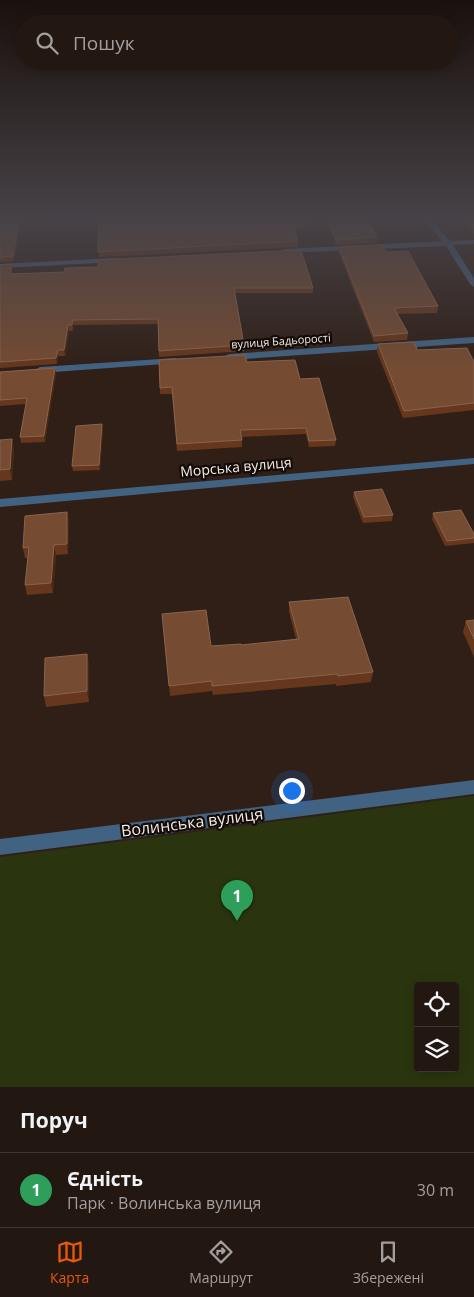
<!DOCTYPE html>
<html lang="uk">
<head>
<meta charset="utf-8">
<style>
  body { margin:0; font-family:"Open Sans",sans-serif; background:#2f241f; color:#f1f3f6 }
  .controls { position:absolute; right:15px; bottom:15px; display:grid; overflow:hidden; border-radius:5px; box-shadow:0 2px 12px #0003 }
  .controls button { width:45px; height:45px; display:grid; place-items:center; padding:0; border:0; border-bottom:1px solid #403631; background:#231711; color:#f1f3f6; font:25px sans-serif }
  .you { position:absolute; left:291px; top:790px; width:18px; height:18px; margin:-12px; border:4px solid #fff; border-radius:50%; background:#1a73e8; box-shadow:0 0 0 8px #1a73e833 }
  .badge { display:grid; place-items:center; width:32px; height:32px; border-radius:50%; background:#ea580c; color:#fff; font-size:16px; font-weight:700 }
  .pin { position:absolute; translate:-50% -41px; filter:drop-shadow(0 1px 2px #0008) }
  .pin::after { content:''; position:absolute; top:26px; width:18px; height:15px; background:inherit; clip-path:polygon(0 0,100% 0,50% 100%) }
  .list { margin:0; padding:0; list-style:none }
  h2 { display:flex; justify-content:space-between; align-items:center; height:65px; margin:0; padding:0 20px; font-size:21px }
  h2 small { font-size:16px; font-weight:400; color:#a39f9f }
  .list li { display:grid; grid-template-columns:32px 1fr auto; gap:15px; align-items:center; box-sizing:border-box; height:75px; padding:0 20px; border-top:1px solid #403631 }
  .list b { display:block; font-size:19px; white-space:nowrap }
  .list p { margin:0; font-size:16px; white-space:nowrap; color:#a39f9f }
  .list em { font-size:16px; font-style:normal; color:#a39f9f }
  .icon { flex:none; width:28px; height:28px; fill:none; stroke:currentColor; stroke-width:2; stroke-linecap:round; stroke-linejoin:round }
  .map { position:relative; flex:none; width:474px; height:1087px; overflow:hidden }
  .search { position:absolute; background:#231711; box-shadow:0 2px 12px #0003; left:15px; right:15px; top:15px; height:55px; display:flex; align-items:center; gap:12px; box-sizing:border-box; padding:0 18px; border-radius:28px; color:#a39f9f; font-size:19px }
  .sheet { height:140px; background:#231711 }
  nav { display:flex; justify-content:space-around; align-items:center; box-sizing:border-box; height:70px; border-top:1px solid #403631; background:#231711; font-size:14px; color:#a39f9f }
  nav a { display:grid; justify-items:center; gap:2px }
  nav .on { color:#ea580c }
  .map>svg:first-child { display:block }
</style>
</head>
<body>
<div class="map">
<svg width="474" height="1087" viewBox="0 0 474 1087">
  <rect width="100%" height="100%" fill="#2f1f17"/>
  <path fill="#2a350f" fill-rule="evenodd" d="M 474,796 L 474,1087 L 0,1087 L 0,857 ZM 418,986 L 455,986 L 455,1068 L 418,1068 Z"/>
  <g fill="none" stroke-linecap="round" stroke-linejoin="round">
    <g fill="#426282" fill-rule="evenodd">
      <path d="M 422,217 L 429,217 L 450,241 L 474,240 L 474,244 L 453,245 L 474,278 L 474,287 L 470,284 L 446,246 L 285,253 L 281,251 L 285,249 L 442,241 Z"/>
      <path d="M 115,258 L 118,258 L 118,262 L 0,268 L 0,264 Z"/>
      <path d="M 474,337 L 474,343 L 229,360 L 224,357 L 229,354 Z"/>
      <path d="M 175,358 L 178,359 L 178,363 L 40,373 L 35,370 L 40,367 Z"/>
      <path d="M 474,458 L 474,464 L 0,507 L 0,499 Z"/>
      <path d="M 474,780 L 474,794 L 0,855 L 0,839 Z"/>
    </g>
  </g>
  <g fill="#66371c">
    <path d="M 0,217 L 35,217 L 34,223 L 20,224 L 14,261 L 0,262 Z"/>
    <path d="M 79,217 L 365,217 L 377,237 L 376,243 L 336,245 L 327,222 L 295,233 L 298,241 L 298,247 L 99,257 L 98,218 L 79,219 Z"/>
    <path d="M 461,217 L 474,217 L 474,234 Z"/>
    <path d="M 339,247 L 386,252 L 438,306 L 437,313 L 397,314 L 408,333 L 407,340 L 374,342 L 339,253 Z"/>
    <path d="M 0,265 L 13,269 L 12,274 L 313,288 L 313,293 L 235,293 L 244,345 L 244,351 L 159,357 L 158,324 L 74,325 L 73,331 L 69,331 L 65,356 L 58,356 L 57,364 L 0,368 Z"/>
    <path d="M 378,344 L 418,350 L 474,362 L 474,410 L 403,418 L 377,352 Z"/>
    <path d="M 247,362 L 300,379 L 336,440 L 335,446 L 309,447 L 306,434 L 242,437 L 242,447 L 177,451 L 172,394 L 160,394 L 160,388 Z"/>
    <path d="M 55,368 L 56,374 L 45,442 L 21,443 L 20,437 L 26,404 L 0,406 L 0,372 Z"/>
    <path d="M 103,430 L 100,470 L 73,471 L 72,466 Z"/>
    <path d="M 12,439 L 14,450 L 12,480 L 0,481 L 0,440 Z"/>
    <path d="M 354,492 L 393,515 L 392,521 L 363,523 L 353,497 Z"/>
    <path d="M 67,512 L 69,522 L 68,554 L 56,555 L 53,593 L 27,595 L 25,585 L 28,558 L 25,558 L 23,548 Z"/>
    <path d="M 433,513 L 474,534 L 474,543 L 445,546 L 432,519 Z"/>
    <path d="M 289,602 L 373,672 L 371,682 L 336,686 L 336,684 L 213,695 L 212,691 L 170,696 L 162,614 L 211,646 L 241,645 L 296,639 L 289,612 Z"/>
    <path d="M 474,620 L 474,657 L 463,632 L 466,621 Z"/>
    <path d="M 87,654 L 89,665 L 89,702 L 46,707 L 44,696 Z"/>
  </g>
  <g fill="#492611">
    <path d="M 325,217 L 327,217 L 327,222 L 294,233 L 294,228 Z"/>
    <path d="M 20,219 L 20,224 L 14,261 L 13,256 Z"/>
    <path d="M 12,264 L 13,269 L 11,279 L 10,274 Z"/>
    <path d="M 73,320 L 74,325 L 73,331 L 72,325 Z"/>
    <path d="M 68,325 L 69,331 L 65,356 L 64,350 Z"/>
    <path d="M 58,350 L 58,356 L 57,364 L 56,358 Z"/>
    <path d="M 55,368 L 56,374 L 45,442 L 44,436 Z"/>
    <path d="M 102,424 L 103,430 L 100,470 L 99,465 Z"/>
    <path d="M 12,439 L 14,450 L 12,480 L 10,469 Z"/>
    <path d="M 67,512 L 69,522 L 68,554 L 67,544 Z"/>
    <path d="M 54,545 L 56,555 L 53,593 L 51,583 Z"/>
    <path d="M 87,654 L 89,665 L 89,702 L 87,691 Z"/>
  </g>
  <g fill="#754b32" stroke="#89644e">
    <path d="M 0,217 L 33,217 L 33,218 L 20,219 L 13,256 L 0,257 Z"/>
    <path d="M 98,217 L 325,217 L 294,228 L 298,241 L 98,252 Z"/>
    <path d="M 327,217 L 365,217 L 377,237 L 336,240 Z"/>
    <path d="M 465,217 L 474,217 L 474,229 Z"/>
    <path d="M 382,245 L 386,252 L 408,251 L 438,306 L 394,308 L 408,333 L 374,336 L 339,247 Z"/>
    <path d="M 301,250 L 313,288 L 234,288 L 244,345 L 159,351 L 158,319 L 73,320 L 72,325 L 68,325 L 64,350 L 58,350 L 56,358 L 0,362 L 0,265 L 12,264 L 10,274 L 64,272 L 65,268 L 98,267 L 98,260 Z"/>
    <path d="M 413,342 L 418,350 L 467,348 L 474,362 L 474,403 L 404,411 L 378,344 Z"/>
    <path d="M 245,355 L 247,362 L 295,360 L 300,379 L 319,378 L 336,440 L 309,441 L 306,428 L 240,430 L 242,440 L 177,444 L 172,387 L 160,388 L 159,360 Z"/>
    <path d="M 55,368 L 44,436 L 20,437 L 27,398 L 0,400 L 0,372 Z"/>
    <path d="M 102,424 L 99,465 L 72,466 L 76,426 Z"/>
    <path d="M 12,439 L 10,469 L 0,470 L 0,440 Z"/>
    <path d="M 382,489 L 393,515 L 364,517 L 354,492 Z"/>
    <path d="M 461,510 L 474,534 L 474,538 L 447,541 L 433,513 Z"/>
    <path d="M 67,512 L 67,544 L 54,545 L 51,583 L 25,585 L 29,547 L 23,548 L 25,516 Z"/>
    <path d="M 348,597 L 373,672 L 338,676 L 337,674 L 212,686 L 212,681 L 169,686 L 162,614 L 206,610 L 211,646 L 241,644 L 241,645 L 299,639 L 289,602 Z"/>
    <path d="M 474,620 L 474,639 L 466,621 Z"/>
    <path d="M 87,654 L 87,691 L 44,696 L 45,658 Z"/>
  </g>
  <linearGradient id="sky" x2="0" y2="1"><stop stop-color="#1a110d"/><stop offset="0.59" stop-color="#474247"/><stop offset="1" stop-color="#474247" stop-opacity="0"/></linearGradient>
  <rect width="474" height="370" fill="url(#sky)"/>
  <g text-anchor="middle" stroke-width="4.5" stroke-linejoin="round" paint-order="stroke">
    <g font-size="11" fill="#f5eae4" stroke="#120b07">
      <text transform="translate(281 341) rotate(-4)" y="4">вулиця Бадьорості</text>
    </g>
    <g font-size="14" fill="#f5eae4" stroke="#120b07">
      <text transform="translate(236 467) rotate(-5)" y="5">Морська вулиця</text>
    </g>
    <g font-size="16" fill="#f5eae4" stroke="#120b07">
      <text transform="translate(192 822) rotate(-7)" y="6">Волинська вулиця</text>
    </g>
  </g>
</svg>
<div class="controls">
<button><svg class="icon" aria-label="locate" viewBox="0 0 24 24"><circle cx="12" cy="12" r="6"/><path d="M12 2v4M12 18v4M2 12h4M18 12h4"/></svg></button>
<button><svg class="icon" aria-label="layers" viewBox="0 0 24 24"><path d="M12 4l9 5-9 5-9-5zM3 14l9 5 9-5"/></svg></button>
</div>
<div class="you"></div>
<div class="pin badge" style="left:237px;top:921px;background:#2e9e5b">1</div>
<div class="search"><svg class="icon" aria-label="search" viewBox="0 0 24 24"><circle cx="10" cy="10" r="6"/><path d="M15 15l6 6"/></svg>Пошук</div>
</div>
<section class="sheet">
<h2>Поруч<small></small></h2>
<ul class="list">
<li><span class="badge" style="background:#2e9e5b">1</span><div><b>Єдність</b><p>Парк · Волинська вулиця</p></div><em>30 m</em></li>
</ul>
</section>
<nav>
<a class="on"><svg class="icon" aria-label="map" viewBox="0 0 24 24"><path d="M3 6l6-2 6 2 6-2v14l-6 2-6-2-6 2zM9 4v14M15 6v14"/></svg>Карта</a>
<a><svg class="icon" aria-label="directions" viewBox="0 0 24 24"><path d="M12 3l9 9-9 9-9-9zM9 14v-3h6M13 9l2 2-2 2"/></svg>Маршрут</a>
<a><svg class="icon" aria-label="saved" viewBox="0 0 24 24"><path d="M7 4h10v16l-5-4-5 4z"/></svg>Збережені</a>
</nav>
</body>
</html>
